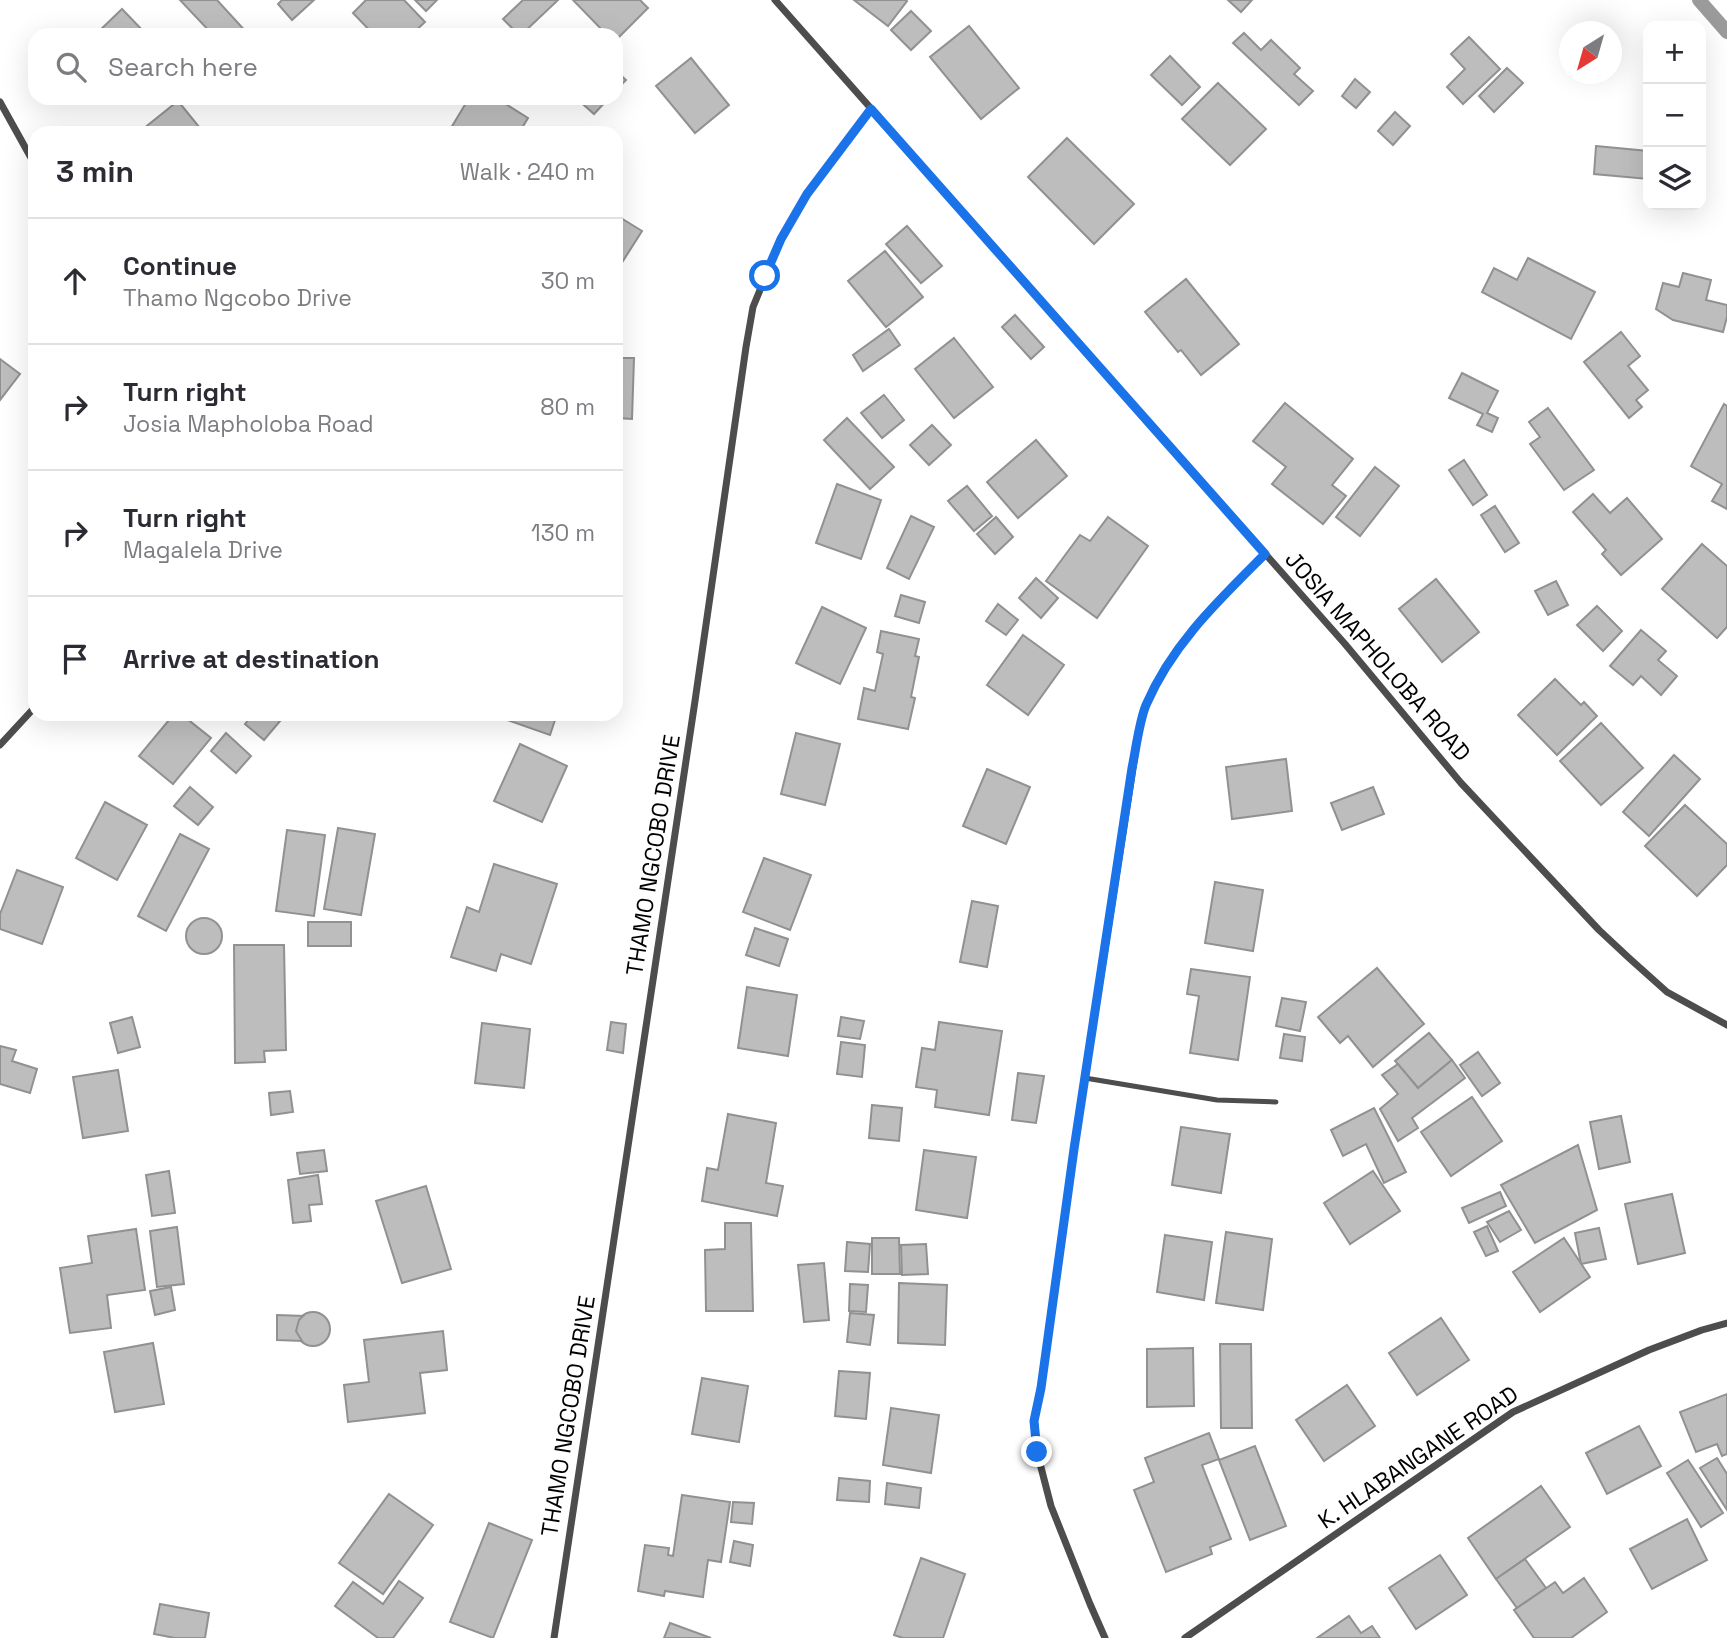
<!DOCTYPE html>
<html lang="en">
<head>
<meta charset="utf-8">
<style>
  body { margin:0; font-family:"Space Grotesk",sans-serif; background:#f7f7f7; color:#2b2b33 }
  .controls { position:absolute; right:21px; top:21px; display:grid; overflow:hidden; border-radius:14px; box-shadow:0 7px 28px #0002 }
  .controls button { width:63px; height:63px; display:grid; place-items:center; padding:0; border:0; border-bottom:2px solid #e1e1e2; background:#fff; color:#2b2b33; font:35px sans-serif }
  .compass { position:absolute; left:1559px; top:21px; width:63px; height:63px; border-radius:50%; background:#fff; box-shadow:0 7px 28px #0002; rotate:217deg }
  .stop { position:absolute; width:21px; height:21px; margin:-16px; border:5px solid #1a73e8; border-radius:50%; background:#fff }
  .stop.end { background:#1a73e8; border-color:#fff; box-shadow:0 2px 7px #0008 }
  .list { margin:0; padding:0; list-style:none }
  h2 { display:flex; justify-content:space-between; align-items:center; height:91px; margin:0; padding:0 28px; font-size:30px }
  h2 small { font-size:23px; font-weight:400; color:#7c7c81 }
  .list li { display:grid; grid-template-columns:46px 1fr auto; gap:21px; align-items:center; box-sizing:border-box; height:126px; padding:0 28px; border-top:2px solid #e1e1e2 }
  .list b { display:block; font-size:26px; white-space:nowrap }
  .list p { margin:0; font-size:23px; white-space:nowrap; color:#7c7c81 }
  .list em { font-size:23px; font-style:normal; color:#7c7c81 }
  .icon { flex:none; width:38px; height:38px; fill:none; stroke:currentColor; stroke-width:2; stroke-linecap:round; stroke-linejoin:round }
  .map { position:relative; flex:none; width:1727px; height:1638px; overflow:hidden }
  .search { position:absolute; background:#fff; box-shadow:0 7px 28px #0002; left:28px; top:28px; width:595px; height:77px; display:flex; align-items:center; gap:18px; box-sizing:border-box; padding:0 24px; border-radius:21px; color:#7c7c81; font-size:26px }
  .panel { position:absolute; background:#fff; box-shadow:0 7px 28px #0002; left:28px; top:126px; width:595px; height:595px; border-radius:21px }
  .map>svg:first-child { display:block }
</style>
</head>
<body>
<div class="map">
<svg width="1727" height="1638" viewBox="0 0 1727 1638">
  <rect width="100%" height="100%" fill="#fff"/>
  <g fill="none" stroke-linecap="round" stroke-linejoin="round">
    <path stroke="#9b9b9b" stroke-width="14" d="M 1699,0 L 1727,32"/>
  </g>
  <g fill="#bdbdbd" stroke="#919191" stroke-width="2">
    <path d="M 180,0 L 217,0 L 249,35 L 213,35 Z"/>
    <path d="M 282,0 L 314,0 L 292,20 L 278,4 Z"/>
    <path d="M 366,0 L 404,0 L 425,22 L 411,35 L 374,35 L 353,13 Z"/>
    <path d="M 415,0 L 437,0 L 426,11 Z"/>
    <path d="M 523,0 L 558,0 L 521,35 L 519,35 L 503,19 Z"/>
    <path d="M 573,0 L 640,0 L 648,8 L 616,40 L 616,35 L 607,35 Z"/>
    <path d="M 854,0 L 906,0 L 907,1 L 888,26 Z"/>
    <path d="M 1228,0 L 1252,0 L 1241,12 Z"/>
    <path d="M 122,9 L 147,35 L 95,35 Z"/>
    <path d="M 911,11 L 931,31 L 911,50 L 891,30 Z"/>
    <path d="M 969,26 L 1019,88 L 981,119 L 930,57 Z"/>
    <path d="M 1244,33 L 1261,50 L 1271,40 L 1300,68 L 1294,74 L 1313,91 L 1299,105 L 1233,43 Z"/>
    <path d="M 1469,37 L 1500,69 L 1463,104 L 1447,87 L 1465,69 L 1451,54 Z"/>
    <path d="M 1170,56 L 1200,87 L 1182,105 L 1151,75 Z"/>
    <path d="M 691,58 L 729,105 L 695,133 L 656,86 Z"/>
    <path d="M 1507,68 L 1523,83 L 1494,112 L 1479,96 Z"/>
    <path d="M 616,71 L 626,80 L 616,90 Z"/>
    <path d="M 1355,79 L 1370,92 L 1356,108 L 1342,96 Z"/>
    <path d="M 1218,83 L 1266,129 L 1230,165 L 1182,119 Z"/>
    <path d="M 469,98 L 496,98 L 528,118 L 519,133 L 459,133 L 451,128 Z"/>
    <path d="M 576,98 L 609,98 L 594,114 Z"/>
    <path d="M 178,101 L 204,133 L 138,133 Z"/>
    <path d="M 1395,112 L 1410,126 L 1393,145 L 1378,131 Z"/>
    <path d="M 1067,138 L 1134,204 L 1094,244 L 1028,177 Z"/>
    <path d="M 1596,146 L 1648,151 L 1648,179 L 1594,174 Z"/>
    <path d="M 616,215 L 642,231 L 616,272 Z"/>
    <path d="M 907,226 L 942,266 L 921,283 L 886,244 Z"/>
    <path d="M 885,251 L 923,297 L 886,327 L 848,281 Z"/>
    <path d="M 1528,258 L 1595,292 L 1571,339 L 1482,292 L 1494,268 L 1517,280 Z"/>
    <path d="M 1683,273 L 1711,280 L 1706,300 L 1727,305 L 1727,317 L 1723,332 L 1673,320 L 1656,309 L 1663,283 L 1679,287 Z"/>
    <path d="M 1186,279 L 1239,344 L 1201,375 L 1181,350 L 1178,352 L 1145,312 Z"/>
    <path d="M 1015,315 L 1044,347 L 1031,359 L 1002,327 Z"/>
    <path d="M 889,329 L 900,345 L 863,371 L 853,355 Z"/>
    <path d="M 1621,332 L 1640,356 L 1628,366 L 1648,390 L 1636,400 L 1642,407 L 1629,418 L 1584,362 Z"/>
    <path d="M 954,338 L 993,387 L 954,418 L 915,369 Z"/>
    <path d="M 616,358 L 634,358 L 632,419 L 616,418 Z"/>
    <path d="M 0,359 L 20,374 L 0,400 Z"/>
    <path d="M 1462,373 L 1498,391 L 1487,413 L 1498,418 L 1492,432 L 1477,425 L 1483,414 L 1449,398 Z"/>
    <path d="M 884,395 L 904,420 L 882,438 L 861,413 Z"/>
    <path d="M 1285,403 L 1353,459 L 1332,485 L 1346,496 L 1323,524 L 1272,484 L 1286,467 L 1253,441 Z"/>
    <path d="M 1724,404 L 1727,406 L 1727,509 L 1712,501 L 1722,484 L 1691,466 Z"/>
    <path d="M 1548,408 L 1594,470 L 1564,490 L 1530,444 L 1540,437 L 1529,422 Z"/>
    <path d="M 847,418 L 894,467 L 870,489 L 824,440 Z"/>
    <path d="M 932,425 L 951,445 L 929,465 L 910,445 Z"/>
    <path d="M 1036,440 L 1067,476 L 1018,518 L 987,482 Z"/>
    <path d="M 1464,460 L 1487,495 L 1473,505 L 1449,470 Z"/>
    <path d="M 1375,467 L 1399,486 L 1360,536 L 1336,517 Z"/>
    <path d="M 837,484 L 881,500 L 861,559 L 816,543 Z"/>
    <path d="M 967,486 L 992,516 L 974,531 L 948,501 Z"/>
    <path d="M 1593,494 L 1610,513 L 1627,498 L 1662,539 L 1621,575 L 1602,554 L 1606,550 L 1573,512 Z"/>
    <path d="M 1495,506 L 1519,543 L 1505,552 L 1481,515 Z"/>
    <path d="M 911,516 L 934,527 L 909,579 L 887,568 Z"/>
    <path d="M 996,517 L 1013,537 L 995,554 L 977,534 Z"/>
    <path d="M 1108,517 L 1148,546 L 1097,618 L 1046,581 L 1080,535 L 1090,541 Z"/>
    <path d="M 1702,544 L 1727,566 L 1727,627 L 1717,638 L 1662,589 Z"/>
    <path d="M 1036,578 L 1058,598 L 1041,618 L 1019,598 Z"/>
    <path d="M 1436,579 L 1479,632 L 1442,662 L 1399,609 Z"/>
    <path d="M 1556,581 L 1568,605 L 1548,615 L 1535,591 Z"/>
    <path d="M 901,595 L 925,602 L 919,623 L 895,616 Z"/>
    <path d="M 998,604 L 1018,620 L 1006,635 L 986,621 Z"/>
    <path d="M 1597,606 L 1622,631 L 1603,651 L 1577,625 Z"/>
    <path d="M 822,607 L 866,628 L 840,684 L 796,663 Z"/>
    <path d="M 1641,630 L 1666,651 L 1658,660 L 1677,676 L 1661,695 L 1641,676 L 1633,685 L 1610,666 Z"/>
    <path d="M 881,631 L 919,639 L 915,656 L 919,657 L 911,697 L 915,698 L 908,729 L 858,719 L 864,688 L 875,691 L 883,654 L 877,652 Z"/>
    <path d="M 1023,635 L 1064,665 L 1028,715 L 987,685 Z"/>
    <path d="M 1555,679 L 1581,705 L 1584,702 L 1597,716 L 1557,755 L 1518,715 Z"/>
    <path d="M 174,714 L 181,714 L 211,738 L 173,784 L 139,756 Z"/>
    <path d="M 253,714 L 286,714 L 264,740 L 245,724 Z"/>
    <path d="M 490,714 L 557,714 L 550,735 Z"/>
    <path d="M 1601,723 L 1643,768 L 1601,805 L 1560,761 Z"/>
    <path d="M 226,733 L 251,756 L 236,773 L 211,751 Z"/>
    <path d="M 796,733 L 840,744 L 825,805 L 781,794 Z"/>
    <path d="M 520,744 L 567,766 L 542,822 L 494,801 Z"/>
    <path d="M 1674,755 L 1700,779 L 1649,836 L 1623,812 Z"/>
    <path d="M 1286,759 L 1292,811 L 1232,819 L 1226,767 Z"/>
    <path d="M 987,769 L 1030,787 L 1006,844 L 963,826 Z"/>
    <path d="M 190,787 L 213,807 L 198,825 L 174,806 Z"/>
    <path d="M 1373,787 L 1384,814 L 1342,830 L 1331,803 Z"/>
    <path d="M 105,802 L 147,825 L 117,880 L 76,858 Z"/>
    <path d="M 1685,805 L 1727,844 L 1727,865 L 1697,896 L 1645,846 Z"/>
    <path d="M 338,828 L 375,834 L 361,915 L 324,909 Z"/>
    <path d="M 287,830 L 325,835 L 314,916 L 276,911 Z"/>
    <path d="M 180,834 L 209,849 L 166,931 L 138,916 Z"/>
    <path d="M 764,858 L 811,875 L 790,930 L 743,912 Z"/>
    <path d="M 494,864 L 557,884 L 531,964 L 501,954 L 496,971 L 451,957 L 467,907 L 479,912 Z"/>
    <path d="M 17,870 L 63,887 L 42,944 L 0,929 L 0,914 Z"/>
    <path d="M 1215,882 L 1263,890 L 1253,951 L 1205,943 Z"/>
    <path d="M 972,901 L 998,906 L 987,967 L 960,962 Z"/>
    <circle cx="204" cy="936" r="18"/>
    <rect x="308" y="922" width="43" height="24"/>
    <path d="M 755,928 L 788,939 L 779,966 L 746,955 Z"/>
    <path d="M 234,945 L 284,945 L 286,1050 L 264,1051 L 265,1062 L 235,1063 Z"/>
    <path d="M 1377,968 L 1424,1024 L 1373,1067 L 1348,1036 L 1340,1043 L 1318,1017 Z"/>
    <path d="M 1191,969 L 1250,977 L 1238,1060 L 1190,1053 L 1199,996 L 1187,994 Z"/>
    <path d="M 747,987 L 797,995 L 788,1056 L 738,1048 Z"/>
    <path d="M 1282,998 L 1306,1002 L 1300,1031 L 1276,1026 Z"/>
    <path d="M 132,1017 L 140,1047 L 118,1053 L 110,1023 Z"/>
    <path d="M 841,1017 L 864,1021 L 860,1039 L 838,1036 Z"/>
    <path d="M 611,1022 L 626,1024 L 623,1053 L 607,1050 Z"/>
    <path d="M 939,1022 L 1002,1031 L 989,1115 L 935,1107 L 937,1090 L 916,1087 L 922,1048 L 935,1050 Z"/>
    <path d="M 482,1023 L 530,1029 L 524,1088 L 475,1083 Z"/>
    <path d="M 1429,1033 L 1452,1060 L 1418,1088 L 1395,1061 Z"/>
    <path d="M 1284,1034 L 1305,1037 L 1302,1061 L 1280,1058 Z"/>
    <path d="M 841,1042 L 865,1045 L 862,1077 L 837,1074 Z"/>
    <path d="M 0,1046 L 16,1050 L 12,1061 L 37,1069 L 30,1093 L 0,1084 Z"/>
    <path d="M 1478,1052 L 1500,1083 L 1482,1096 L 1460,1065 Z"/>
    <path d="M 1452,1060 L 1465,1078 L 1412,1118 L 1418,1128 L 1398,1141 L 1380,1109 L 1398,1094 L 1382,1075 L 1398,1064 L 1418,1088 Z"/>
    <path d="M 118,1070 L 128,1131 L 83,1138 L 73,1077 Z"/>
    <path d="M 1018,1073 L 1044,1076 L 1036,1123 L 1012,1120 Z"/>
    <path d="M 290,1091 L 293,1112 L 271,1115 L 269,1093 Z"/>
    <path d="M 1472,1097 L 1502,1141 L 1451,1176 L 1421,1132 Z"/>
    <path d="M 872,1105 L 902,1108 L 899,1141 L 869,1138 Z"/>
    <path d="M 1374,1108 L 1406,1172 L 1384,1183 L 1366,1144 L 1343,1156 L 1331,1130 Z"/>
    <path d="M 728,1114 L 776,1123 L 766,1183 L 783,1186 L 777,1216 L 702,1201 L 707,1168 L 718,1170 Z"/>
    <path d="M 1621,1116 L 1630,1162 L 1599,1169 L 1590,1122 Z"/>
    <path d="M 1181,1127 L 1230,1134 L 1221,1193 L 1172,1185 Z"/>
    <path d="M 1578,1145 L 1597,1210 L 1535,1243 L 1501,1185 Z"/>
    <path d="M 324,1150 L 327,1171 L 300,1174 L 297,1153 Z"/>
    <path d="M 924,1150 L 976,1157 L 967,1218 L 916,1210 Z"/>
    <path d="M 169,1171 L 175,1213 L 152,1216 L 146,1175 Z"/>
    <path d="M 1373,1171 L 1400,1211 L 1350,1244 L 1324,1203 Z"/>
    <path d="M 318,1175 L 322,1204 L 309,1205 L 311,1221 L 293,1223 L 288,1180 Z"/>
    <path d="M 426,1186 L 451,1269 L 402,1283 L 376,1201 Z"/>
    <path d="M 1500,1192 L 1506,1206 L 1469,1223 L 1462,1208 Z"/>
    <path d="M 1672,1194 L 1685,1253 L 1638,1264 L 1625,1204 Z"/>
    <path d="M 1509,1211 L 1521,1230 L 1500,1242 L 1487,1222 Z"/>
    <path d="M 725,1223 L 751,1223 L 753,1311 L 706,1311 L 705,1250 L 725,1249 Z"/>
    <path d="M 1487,1226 L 1498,1251 L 1486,1256 L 1474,1232 Z"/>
    <path d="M 177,1227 L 184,1284 L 157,1287 L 150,1231 Z"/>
    <path d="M 1599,1228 L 1606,1259 L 1581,1264 L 1575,1233 Z"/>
    <path d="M 136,1229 L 145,1290 L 107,1295 L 111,1328 L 70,1333 L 60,1268 L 92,1263 L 88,1236 Z"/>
    <path d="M 1226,1232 L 1272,1239 L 1263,1310 L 1216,1303 Z"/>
    <path d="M 1165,1235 L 1212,1242 L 1204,1300 L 1157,1292 Z"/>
    <path d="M 872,1238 L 899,1238 L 900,1274 L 872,1274 Z"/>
    <path d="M 1564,1238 L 1590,1277 L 1540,1312 L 1513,1272 Z"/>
    <path d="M 847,1242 L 870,1244 L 868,1272 L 845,1271 Z"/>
    <path d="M 926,1244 L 928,1274 L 902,1275 L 901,1245 Z"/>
    <path d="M 824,1263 L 829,1320 L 804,1322 L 798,1265 Z"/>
    <path d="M 899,1283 L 947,1285 L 945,1345 L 898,1343 Z"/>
    <path d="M 850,1284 L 868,1285 L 866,1312 L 849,1311 Z"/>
    <path d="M 171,1287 L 175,1310 L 155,1315 L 150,1291 Z"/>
    <circle cx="313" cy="1329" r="17"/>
    <path d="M 850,1313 L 874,1315 L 870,1345 L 847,1342 Z"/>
    <path d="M 277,1315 L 303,1316 L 299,1320 L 296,1331 L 302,1341 L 277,1340 Z"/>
    <path d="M 1441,1318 L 1469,1360 L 1417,1395 L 1389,1353 Z"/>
    <path d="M 443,1331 L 447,1370 L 420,1373 L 425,1413 L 348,1422 L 344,1385 L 369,1382 L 364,1340 Z"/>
    <path d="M 153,1343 L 164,1404 L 115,1412 L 104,1352 Z"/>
    <path d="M 1220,1344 L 1251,1344 L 1252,1428 L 1221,1428 Z"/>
    <path d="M 1193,1348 L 1194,1406 L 1147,1407 L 1147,1349 Z"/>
    <path d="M 839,1371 L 870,1373 L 866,1419 L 835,1416 Z"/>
    <path d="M 702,1378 L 748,1386 L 739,1442 L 692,1434 Z"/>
    <path d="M 1347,1385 L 1375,1426 L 1324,1461 L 1296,1420 Z"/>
    <path d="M 1727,1394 L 1727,1454 L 1722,1456 L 1717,1444 L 1696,1452 L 1680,1412 Z"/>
    <path d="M 891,1408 L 939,1415 L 931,1473 L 883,1465 Z"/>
    <path d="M 1639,1426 L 1661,1466 L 1607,1494 L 1586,1453 Z"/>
    <path d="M 1209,1433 L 1219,1459 L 1202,1465 L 1231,1539 L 1210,1547 L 1212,1554 L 1166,1572 L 1134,1490 L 1154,1482 L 1145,1458 Z"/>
    <path d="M 1255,1446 L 1286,1526 L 1250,1540 L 1219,1460 Z"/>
    <path d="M 1717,1458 L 1727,1474 L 1727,1510 L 1700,1468 Z"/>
    <path d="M 1688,1460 L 1723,1513 L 1701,1527 L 1667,1473 Z"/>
    <path d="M 839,1478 L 870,1481 L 869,1502 L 837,1500 Z"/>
    <path d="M 887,1483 L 921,1488 L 919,1508 L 885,1504 Z"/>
    <path d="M 1541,1486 L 1570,1527 L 1496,1579 L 1468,1538 Z"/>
    <path d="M 389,1494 L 433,1525 L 383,1594 L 339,1563 Z"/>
    <path d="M 682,1495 L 730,1502 L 721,1562 L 708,1560 L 703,1597 L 665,1591 L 664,1596 L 638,1591 L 645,1545 L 669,1548 L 668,1555 L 673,1556 Z"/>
    <path d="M 733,1502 L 754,1503 L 752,1524 L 731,1522 Z"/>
    <path d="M 1687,1519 L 1707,1560 L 1652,1589 L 1630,1549 Z"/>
    <path d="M 489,1523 L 532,1540 L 493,1638 L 450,1622 Z"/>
    <path d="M 734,1541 L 753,1545 L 750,1566 L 730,1562 Z"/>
    <path d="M 1440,1555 L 1467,1595 L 1416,1629 L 1389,1588 Z"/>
    <path d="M 921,1558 L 965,1574 L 943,1638 L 903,1638 L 894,1635 Z"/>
    <path d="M 1525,1559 L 1546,1588 L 1517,1608 L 1496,1579 Z"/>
    <path d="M 1584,1578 L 1607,1612 L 1571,1638 L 1534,1638 L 1514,1610 L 1555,1582 L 1563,1593 Z"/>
    <path d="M 399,1581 L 423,1598 L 393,1638 L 378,1638 L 335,1606 L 353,1582 L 383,1604 Z"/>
    <path d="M 160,1604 L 209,1613 L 205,1638 L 175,1638 L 154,1634 Z"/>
    <path d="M 1349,1616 L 1361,1633 L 1372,1626 L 1380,1638 L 1317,1638 Z"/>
    <path d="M 670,1623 L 711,1638 L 664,1638 Z"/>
  </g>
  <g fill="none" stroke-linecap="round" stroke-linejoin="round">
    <path stroke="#4d4d4d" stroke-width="5" d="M 1085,1078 L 1217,1100 L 1276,1102"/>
    <g stroke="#4d4d4d" stroke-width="7">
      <path d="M 775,0 L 1345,644 L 1461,783 L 1599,930 L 1629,958 L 1667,992 L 1727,1025"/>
      <path d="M 0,102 L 35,165"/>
      <path d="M 0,745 L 35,707"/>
      <path d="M 554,1638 L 695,701 L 746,347 L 753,307 L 781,239 L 807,194 L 871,109"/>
      <path d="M 1105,1638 L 1090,1604 L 1051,1506 L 1037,1452 L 1034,1421 L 1041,1388 L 1074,1149 L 1133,768 C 1136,749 1139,722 1146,705 C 1172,644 1219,600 1265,554"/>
      <path d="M 1185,1638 L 1513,1412 L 1649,1350 L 1702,1330 L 1727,1323"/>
    </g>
  </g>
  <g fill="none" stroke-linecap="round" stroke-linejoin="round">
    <path stroke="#1a73e8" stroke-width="9" d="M 765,276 L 781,239 L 807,194 L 871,109 L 1265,554 C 1219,600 1172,644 1146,705 C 1139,722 1136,749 1132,768 L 1074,1149 L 1041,1388 L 1034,1421 L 1037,1452"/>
  </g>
  <g text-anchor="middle" stroke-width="6" stroke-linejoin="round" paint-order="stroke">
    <g font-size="23" fill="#000" stroke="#fff">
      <text transform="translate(1378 656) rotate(49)" y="8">JOSIA MAPHOLOBA ROAD</text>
      <text transform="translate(653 855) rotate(-81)" y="8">THAMO NGCOBO DRIVE</text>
      <text transform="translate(568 1416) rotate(-81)" y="8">THAMO NGCOBO DRIVE</text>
      <text transform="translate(1418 1457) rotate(-34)" y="8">K. HLABANGANE ROAD</text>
    </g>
  </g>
</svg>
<div class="controls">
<button>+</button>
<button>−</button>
<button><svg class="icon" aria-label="layers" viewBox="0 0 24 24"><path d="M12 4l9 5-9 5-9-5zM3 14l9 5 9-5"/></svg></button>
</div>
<svg class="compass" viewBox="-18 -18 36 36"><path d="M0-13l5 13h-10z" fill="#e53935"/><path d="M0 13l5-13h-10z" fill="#7c7c81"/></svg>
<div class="stop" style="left:765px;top:276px"></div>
<div class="stop end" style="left:1037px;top:1452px"></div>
<div class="search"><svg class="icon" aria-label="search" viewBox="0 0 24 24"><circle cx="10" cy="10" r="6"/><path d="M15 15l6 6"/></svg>Search here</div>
<section class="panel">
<h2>3 min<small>Walk · 240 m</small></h2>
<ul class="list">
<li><svg class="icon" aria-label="ahead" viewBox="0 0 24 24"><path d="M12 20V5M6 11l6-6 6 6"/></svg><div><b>Continue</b><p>Thamo Ngcobo Drive</p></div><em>30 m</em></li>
<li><svg class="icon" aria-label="right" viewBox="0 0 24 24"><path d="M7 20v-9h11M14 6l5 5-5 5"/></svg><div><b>Turn right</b><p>Josia Mapholoba Road</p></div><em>80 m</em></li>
<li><svg class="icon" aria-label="right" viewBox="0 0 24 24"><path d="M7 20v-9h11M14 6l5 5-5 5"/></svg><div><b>Turn right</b><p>Magalela Drive</p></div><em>130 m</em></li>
<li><svg class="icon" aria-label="arrive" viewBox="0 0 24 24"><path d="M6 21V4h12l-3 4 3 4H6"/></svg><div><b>Arrive at destination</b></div></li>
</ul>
</section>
</div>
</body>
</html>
